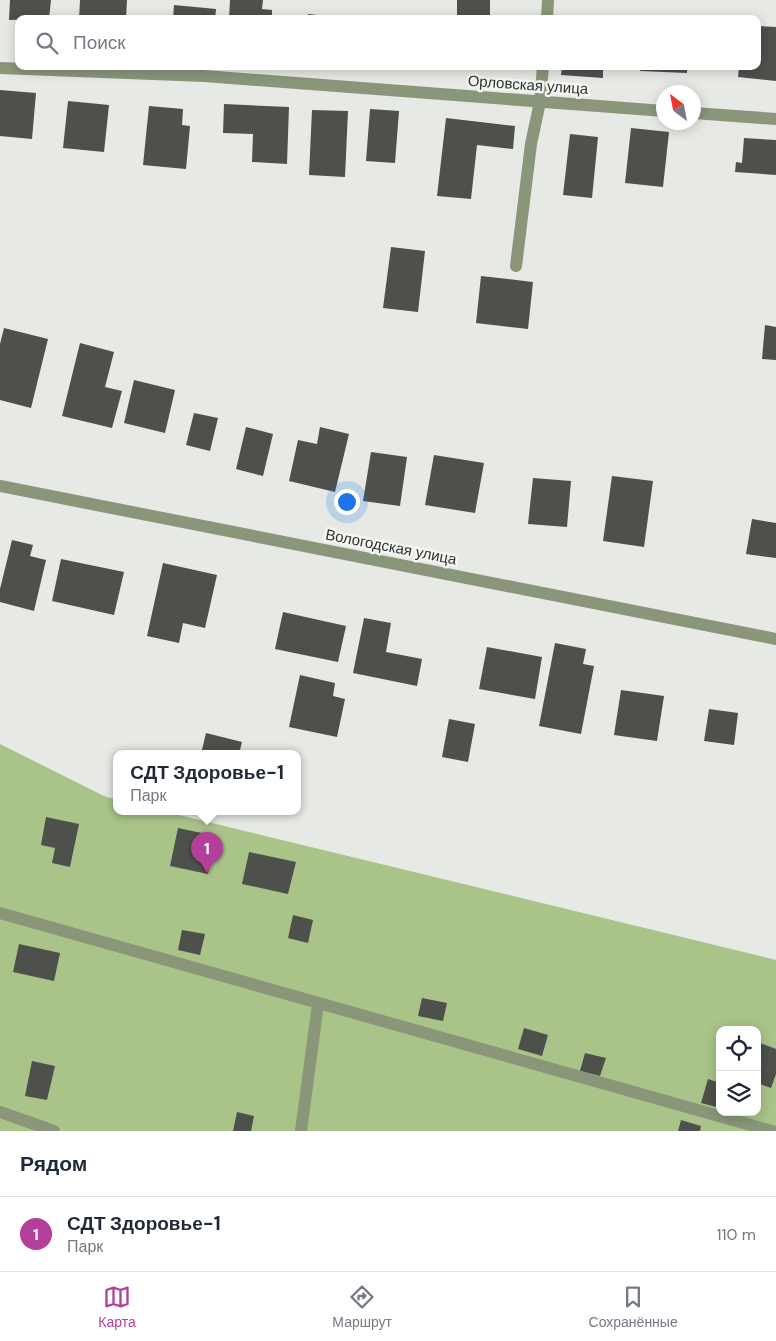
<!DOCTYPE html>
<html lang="ru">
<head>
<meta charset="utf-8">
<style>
  body { margin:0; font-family:"DM Sans",sans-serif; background:#f6f6f7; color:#1f2937 }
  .controls { position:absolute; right:15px; bottom:15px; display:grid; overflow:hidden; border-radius:10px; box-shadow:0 2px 12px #0003 }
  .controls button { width:45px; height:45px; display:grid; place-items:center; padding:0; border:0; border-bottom:1px solid #e0e1e3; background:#fff; color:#1f2937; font:25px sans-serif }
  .compass { position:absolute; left:656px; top:85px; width:45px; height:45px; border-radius:50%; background:#fff; box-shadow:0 2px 12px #0003; rotate:328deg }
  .you { position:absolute; left:346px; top:501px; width:18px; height:18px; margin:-12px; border:4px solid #fff; border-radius:50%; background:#1a73e8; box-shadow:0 0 0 8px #1a73e833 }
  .badge { display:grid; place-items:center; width:32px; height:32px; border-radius:50%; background:#b23f99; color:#fff; font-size:16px; font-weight:700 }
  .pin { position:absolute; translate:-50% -41px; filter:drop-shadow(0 1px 2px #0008) }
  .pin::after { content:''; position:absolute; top:26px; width:18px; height:15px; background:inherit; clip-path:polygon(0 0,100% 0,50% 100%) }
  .popup { position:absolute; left:113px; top:750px; width:188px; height:65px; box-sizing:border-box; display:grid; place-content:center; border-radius:10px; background:#fff; filter:drop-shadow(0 1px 4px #0005); font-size:16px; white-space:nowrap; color:#747a83 }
  .popup b { font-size:19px; color:#1f2937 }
  .popup::after { content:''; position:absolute; left:50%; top:100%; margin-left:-10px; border:10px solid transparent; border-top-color:#fff }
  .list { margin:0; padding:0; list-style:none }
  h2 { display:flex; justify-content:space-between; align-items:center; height:65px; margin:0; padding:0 20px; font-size:21px }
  h2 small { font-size:16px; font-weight:400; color:#747a83 }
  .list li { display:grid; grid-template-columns:32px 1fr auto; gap:15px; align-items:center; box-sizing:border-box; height:75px; padding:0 20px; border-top:1px solid #e0e1e3 }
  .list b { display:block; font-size:19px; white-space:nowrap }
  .list p { margin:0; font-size:16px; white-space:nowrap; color:#747a83 }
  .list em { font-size:16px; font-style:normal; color:#747a83 }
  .icon { flex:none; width:28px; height:28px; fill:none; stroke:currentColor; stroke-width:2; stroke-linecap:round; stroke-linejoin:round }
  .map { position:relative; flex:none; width:776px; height:1131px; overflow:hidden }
  .search { position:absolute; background:#fff; box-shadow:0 2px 12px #0003; left:15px; right:15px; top:15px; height:55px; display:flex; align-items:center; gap:12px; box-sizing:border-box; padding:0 18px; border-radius:10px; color:#747a83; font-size:19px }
  .sheet { height:140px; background:#fff }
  nav { display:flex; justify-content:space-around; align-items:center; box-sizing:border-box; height:70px; border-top:1px solid #e0e1e3; background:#fff; font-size:14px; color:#747a83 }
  nav a { display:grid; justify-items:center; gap:2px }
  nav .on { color:#b23f99 }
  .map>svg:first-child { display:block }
</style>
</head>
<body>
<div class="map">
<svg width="776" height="1131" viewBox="0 0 776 1131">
  <rect width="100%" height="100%" fill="#e6e9e4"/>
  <path fill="#a9c389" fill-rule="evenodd" d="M 0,744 L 104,796 L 117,800 L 117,812 L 167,812 L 776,960 L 776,1131 L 0,1131 ZM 720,1030 L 757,1030 L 757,1112 L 720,1112 Z"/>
  <g fill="#4e504c">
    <path d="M 10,0 L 51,0 L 49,19 L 9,20 Z"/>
    <path d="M 80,0 L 127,0 L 126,19 L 79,19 Z"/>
    <path d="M 230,0 L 263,0 L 262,9 L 272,10 L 272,19 L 229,19 Z"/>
    <rect x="457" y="0" width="33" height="19"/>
    <path d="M 174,5 L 216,9 L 215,19 L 173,19 Z"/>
    <path d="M 308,14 L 336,17 L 335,19 L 308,19 Z"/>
    <path d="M 757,26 L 776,27 L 776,81 L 738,77 L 739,66 L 757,66 Z"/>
    <path d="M 562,66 L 603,66 L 603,78 L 561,75 Z"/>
    <path d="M 641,66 L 687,66 L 687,73 L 640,71 Z"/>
    <path d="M 0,90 L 36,93 L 32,139 L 0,136 Z"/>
    <path d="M 68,101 L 109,105 L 104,152 L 63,148 Z"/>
    <path d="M 224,104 L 289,107 L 287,164 L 252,162 L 253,134 L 223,133 Z"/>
    <path d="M 149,106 L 183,109 L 182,125 L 190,126 L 186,169 L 143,165 Z"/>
    <path d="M 370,109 L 399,111 L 395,163 L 366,161 Z"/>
    <path d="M 312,110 L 348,111 L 345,177 L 309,175 Z"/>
    <path d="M 446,118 L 515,126 L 513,149 L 477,145 L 471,199 L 437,196 Z"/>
    <path d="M 631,128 L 669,132 L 663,187 L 625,183 Z"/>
    <path d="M 570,134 L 598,137 L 592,198 L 563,195 Z"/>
    <path d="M 744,138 L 776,140 L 776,175 L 735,172 L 736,162 L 742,163 Z"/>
    <path d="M 391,247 L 425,251 L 418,312 L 383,308 Z"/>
    <path d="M 481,276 L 533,282 L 528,329 L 476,323 Z"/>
    <path d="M 765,325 L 776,327 L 776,360 L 762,359 Z"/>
    <path d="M 4,328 L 48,339 L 31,408 L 0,400 L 0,344 Z"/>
    <path d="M 80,343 L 114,352 L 105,387 L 122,391 L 112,428 L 62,416 Z"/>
    <path d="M 134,380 L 175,390 L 165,433 L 124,423 Z"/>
    <path d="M 194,413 L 218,418 L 210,451 L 186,445 Z"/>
    <path d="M 246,427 L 273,434 L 263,476 L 236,469 Z"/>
    <path d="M 320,427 L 349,434 L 335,492 L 289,481 L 298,440 L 317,444 Z"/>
    <path d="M 371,452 L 407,457 L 400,506 L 363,501 Z"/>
    <path d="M 434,455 L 484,463 L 475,513 L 425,505 Z"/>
    <path d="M 612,476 L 653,481 L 644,547 L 603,541 Z"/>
    <path d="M 533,478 L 571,481 L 567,527 L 528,524 Z"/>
    <path d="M 752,519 L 776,523 L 776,558 L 746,554 Z"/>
    <path d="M 12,540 L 33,545 L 30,556 L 46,560 L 34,611 L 0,602 L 0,589 Z"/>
    <path d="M 61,559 L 124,572 L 114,615 L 52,601 Z"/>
    <path d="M 163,563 L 217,575 L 205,628 L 183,623 L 179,643 L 147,636 Z"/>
    <path d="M 283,612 L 346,626 L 338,662 L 275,649 Z"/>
    <path d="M 364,618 L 391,623 L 386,652 L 422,659 L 417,686 L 353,673 Z"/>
    <path d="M 555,643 L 586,649 L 583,664 L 594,666 L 581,734 L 539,726 Z"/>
    <path d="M 487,647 L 542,657 L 535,699 L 479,689 Z"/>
    <path d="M 300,675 L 335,683 L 333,696 L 345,699 L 337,737 L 289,727 Z"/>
    <path d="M 621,690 L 664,696 L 657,741 L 614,735 Z"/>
    <path d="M 709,709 L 738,713 L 734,745 L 704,741 Z"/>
    <path d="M 449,719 L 475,724 L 468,762 L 442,757 Z"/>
    <path d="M 206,733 L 242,742 L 239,754 L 201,754 Z"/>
    <path d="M 46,817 L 79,824 L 70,867 L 52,863 L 55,848 L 41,845 Z"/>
    <path d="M 178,828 L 216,836 L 208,874 L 170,866 Z"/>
    <path d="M 249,852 L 296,862 L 288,894 L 242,884 Z"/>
    <path d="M 293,915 L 313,920 L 308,943 L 288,938 Z"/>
    <path d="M 182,930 L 205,934 L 200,955 L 178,950 Z"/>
    <path d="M 19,944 L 60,953 L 54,981 L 13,972 Z"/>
    <path d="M 422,998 L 447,1003 L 443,1021 L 418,1016 Z"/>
    <path d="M 524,1028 L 548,1035 L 542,1056 L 518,1049 Z"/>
    <path d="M 757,1042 L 776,1049 L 776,1074 L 771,1088 L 757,1083 Z"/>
    <path d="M 585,1053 L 606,1058 L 600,1076 L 580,1071 Z"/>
    <path d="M 32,1061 L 55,1066 L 47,1100 L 25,1096 Z"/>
    <path d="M 708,1079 L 720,1083 L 720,1108 L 701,1103 Z"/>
    <path d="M 237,1112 L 254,1116 L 251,1131 L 233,1131 Z"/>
    <path d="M 681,1120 L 701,1126 L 700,1131 L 678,1131 Z"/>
  </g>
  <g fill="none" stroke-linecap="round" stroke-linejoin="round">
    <g stroke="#89967a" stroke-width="12">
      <path d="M 547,19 L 548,0"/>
      <path d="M 0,68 L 204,76 L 664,111"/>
      <path d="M 694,113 L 776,119"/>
      <path d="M 516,266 L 531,144 L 540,102 L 543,66"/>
      <path d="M 0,486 L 776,639"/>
      <path d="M 0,913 L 772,1131"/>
      <path d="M 0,1112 L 54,1131"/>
      <path d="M 301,1131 L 318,1004"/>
    </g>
  </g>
  <g text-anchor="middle" stroke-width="5" stroke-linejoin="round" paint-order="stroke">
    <g font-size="15" fill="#313230" stroke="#f4f6f1">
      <text transform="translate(528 85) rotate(4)" y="5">Орловская улица</text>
      <text transform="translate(391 547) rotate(11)" y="5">Вологодская улица</text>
    </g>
  </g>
</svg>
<div class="controls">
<button><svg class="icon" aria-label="locate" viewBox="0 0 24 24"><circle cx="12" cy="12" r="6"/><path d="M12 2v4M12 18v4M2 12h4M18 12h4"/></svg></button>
<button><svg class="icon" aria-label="layers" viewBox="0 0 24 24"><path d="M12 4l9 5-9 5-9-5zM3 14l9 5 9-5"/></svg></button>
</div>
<svg class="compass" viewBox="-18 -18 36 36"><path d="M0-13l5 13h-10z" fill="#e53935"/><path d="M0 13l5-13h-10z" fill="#747a83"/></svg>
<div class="you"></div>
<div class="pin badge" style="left:207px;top:873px">1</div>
<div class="popup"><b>СДТ Здоровье-1</b>Парк</div>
<div class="search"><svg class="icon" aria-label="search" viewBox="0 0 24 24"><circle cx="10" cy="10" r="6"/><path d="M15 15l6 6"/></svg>Поиск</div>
</div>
<section class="sheet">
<h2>Рядом<small></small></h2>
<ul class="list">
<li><span class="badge">1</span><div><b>СДТ Здоровье-1</b><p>Парк</p></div><em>110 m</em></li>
</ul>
</section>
<nav>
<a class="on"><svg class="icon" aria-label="map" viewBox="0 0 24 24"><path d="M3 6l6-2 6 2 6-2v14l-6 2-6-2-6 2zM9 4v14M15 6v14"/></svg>Карта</a>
<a><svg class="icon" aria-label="directions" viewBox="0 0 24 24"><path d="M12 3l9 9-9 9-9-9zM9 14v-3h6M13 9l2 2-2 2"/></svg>Маршрут</a>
<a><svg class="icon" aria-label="saved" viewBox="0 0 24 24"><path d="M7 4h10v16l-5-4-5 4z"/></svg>Сохранённые</a>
</nav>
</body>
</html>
